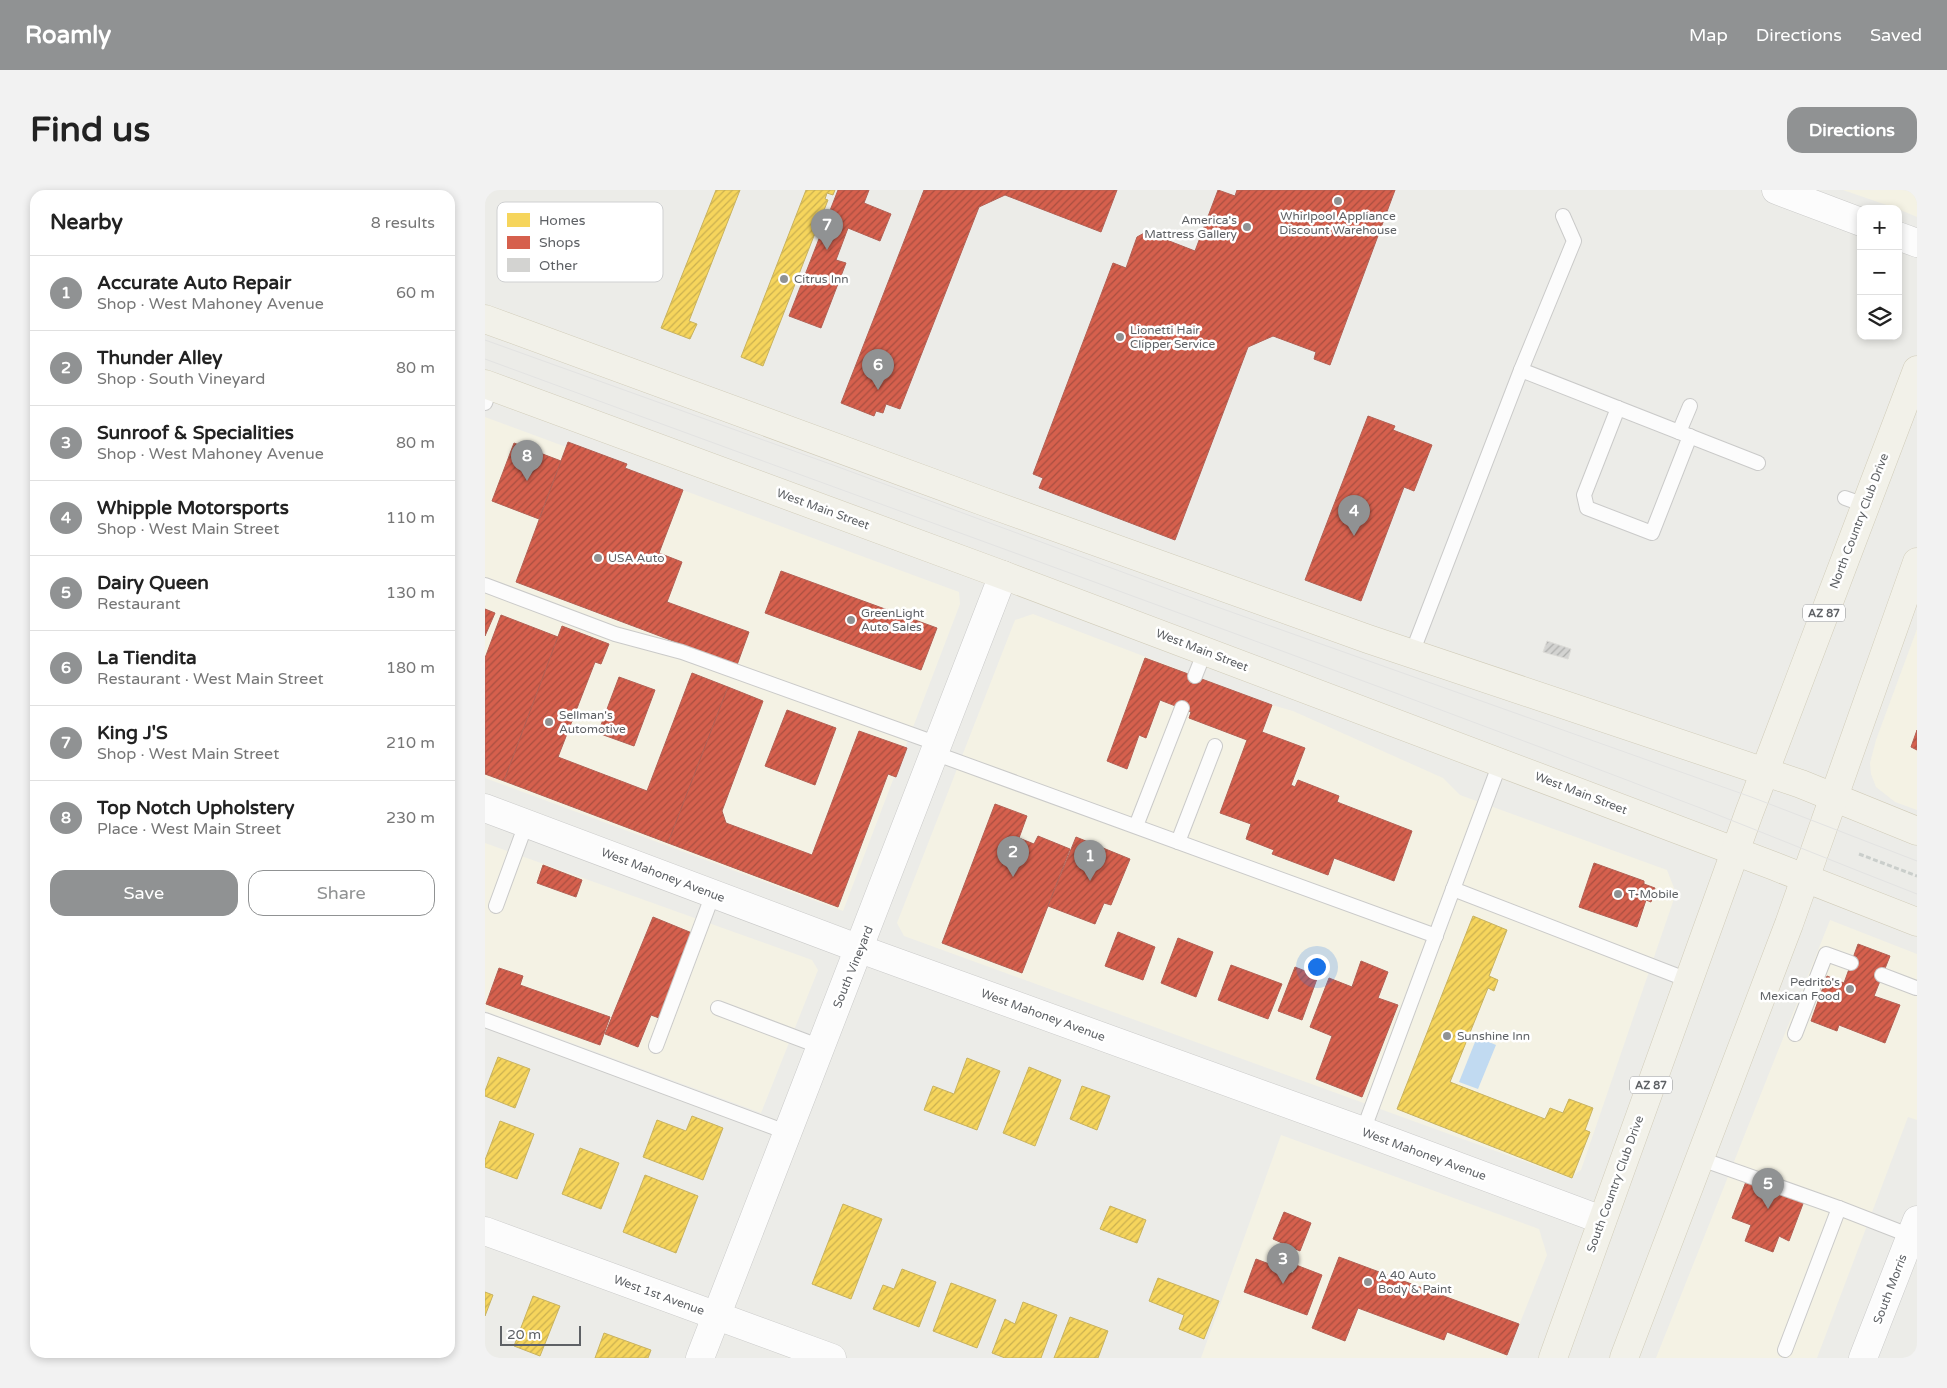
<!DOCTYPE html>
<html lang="en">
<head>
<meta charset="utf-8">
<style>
  body { margin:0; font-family:"Varela Round",sans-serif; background:#f2f2f2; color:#222 }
  .controls { position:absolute; right:15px; top:15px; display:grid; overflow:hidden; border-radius:10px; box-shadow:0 2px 8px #0003 }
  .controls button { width:45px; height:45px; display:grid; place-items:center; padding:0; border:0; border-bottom:1px solid #e0e0e0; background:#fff; color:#222; font:25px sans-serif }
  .scale { position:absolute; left:15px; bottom:12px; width:81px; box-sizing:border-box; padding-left:5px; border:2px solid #5e6165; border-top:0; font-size:14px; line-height:18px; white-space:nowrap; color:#5e6165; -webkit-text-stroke:4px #fff; paint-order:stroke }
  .you { position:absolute; left:831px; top:776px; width:18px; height:18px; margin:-12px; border:4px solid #fff; border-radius:50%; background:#1a73e8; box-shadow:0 0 0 8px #1a73e833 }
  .badge { display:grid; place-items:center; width:32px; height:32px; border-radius:50%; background:#909293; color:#fff; font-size:16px; font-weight:700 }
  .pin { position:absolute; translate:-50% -41px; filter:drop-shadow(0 1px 2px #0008) }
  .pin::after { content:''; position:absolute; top:26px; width:18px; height:15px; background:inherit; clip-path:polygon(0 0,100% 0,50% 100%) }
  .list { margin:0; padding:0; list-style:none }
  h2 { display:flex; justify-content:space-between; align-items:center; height:65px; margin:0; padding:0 20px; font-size:21px }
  h2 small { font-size:16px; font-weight:400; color:#767676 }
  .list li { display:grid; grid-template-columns:32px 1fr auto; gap:15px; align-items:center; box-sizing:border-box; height:75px; padding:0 20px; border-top:1px solid #e0e0e0 }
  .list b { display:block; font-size:19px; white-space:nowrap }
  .list p { margin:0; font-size:16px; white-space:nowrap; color:#767676 }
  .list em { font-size:16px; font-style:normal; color:#767676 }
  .actions { display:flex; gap:10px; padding:15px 20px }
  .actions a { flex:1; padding:11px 0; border:1px solid #909293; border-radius:15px; text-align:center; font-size:18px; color:#909293 }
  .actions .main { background:#909293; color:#fff }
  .icon { flex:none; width:28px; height:28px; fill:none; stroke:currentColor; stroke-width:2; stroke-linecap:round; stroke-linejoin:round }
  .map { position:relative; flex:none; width:1432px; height:1168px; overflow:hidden; border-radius:15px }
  header { display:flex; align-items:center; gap:30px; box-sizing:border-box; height:70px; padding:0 25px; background:#909293; color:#fff }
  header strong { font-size:24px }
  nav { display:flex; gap:28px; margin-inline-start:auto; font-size:18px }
  .intro { display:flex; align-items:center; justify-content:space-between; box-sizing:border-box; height:120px; padding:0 30px }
  h1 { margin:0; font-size:35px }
  .button { padding:12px 22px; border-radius:15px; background:#909293; color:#fff; font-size:18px; font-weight:700 }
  main { display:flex; gap:30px; padding:0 30px }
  aside { flex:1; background:#fff; border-radius:15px; box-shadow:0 2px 8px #0003 }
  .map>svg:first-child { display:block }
</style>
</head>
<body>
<header>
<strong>Roamly</strong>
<nav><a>Map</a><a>Directions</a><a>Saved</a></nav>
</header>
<div class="intro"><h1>Find us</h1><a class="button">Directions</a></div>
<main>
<aside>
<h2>Nearby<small>8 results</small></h2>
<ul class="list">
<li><span class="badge">1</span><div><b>Accurate Auto Repair</b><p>Shop · West Mahoney Avenue</p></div><em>60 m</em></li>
<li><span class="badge">2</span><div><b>Thunder Alley</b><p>Shop · South Vineyard</p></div><em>80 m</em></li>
<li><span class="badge">3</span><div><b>Sunroof &amp; Specialities</b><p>Shop · West Mahoney Avenue</p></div><em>80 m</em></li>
<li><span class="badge">4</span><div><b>Whipple Motorsports</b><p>Shop · West Main Street</p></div><em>110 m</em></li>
<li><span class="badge">5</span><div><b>Dairy Queen</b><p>Restaurant</p></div><em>130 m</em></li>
<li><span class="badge">6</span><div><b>La Tiendita</b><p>Restaurant · West Main Street</p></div><em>180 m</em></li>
<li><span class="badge">7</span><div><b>King J'S</b><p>Shop · West Main Street</p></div><em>210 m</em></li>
<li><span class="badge">8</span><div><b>Top Notch Upholstery</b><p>Place · West Main Street</p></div><em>230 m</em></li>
</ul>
<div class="actions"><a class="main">Save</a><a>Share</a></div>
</aside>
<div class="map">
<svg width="1432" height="1168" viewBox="0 0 1432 1168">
  <defs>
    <pattern id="homes-hatch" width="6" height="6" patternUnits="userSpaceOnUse" patternTransform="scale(1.25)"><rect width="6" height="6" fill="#f6d55c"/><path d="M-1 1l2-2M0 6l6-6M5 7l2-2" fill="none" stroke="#cab050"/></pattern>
    <pattern id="shops-hatch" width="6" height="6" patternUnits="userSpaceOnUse" patternTransform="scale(1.25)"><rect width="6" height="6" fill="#d6604d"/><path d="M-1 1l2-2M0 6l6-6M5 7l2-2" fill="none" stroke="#a84f41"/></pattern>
    <pattern id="building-hatch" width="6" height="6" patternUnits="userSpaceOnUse" patternTransform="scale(1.25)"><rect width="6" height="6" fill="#d3d3d1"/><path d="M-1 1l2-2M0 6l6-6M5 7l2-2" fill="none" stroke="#aeafad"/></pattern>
  </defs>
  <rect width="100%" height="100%" fill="#ecece8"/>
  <g fill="#f4f2e4">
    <path d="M 1358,0 L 1432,0 L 1432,27 L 1413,19 Z"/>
    <path d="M 0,227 L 474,402 L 475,414 L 358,721 L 0,588 Z"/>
    <path d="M 548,424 L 787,515 L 808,521 L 958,588 L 975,605 L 1182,680 L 1191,703 L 1096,980 L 1085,988 L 419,746 L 412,733 L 530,430 Z"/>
    <path d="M 1432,439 L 1432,620 L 1410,612 L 1391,597 L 1386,584 L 1385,573 L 1391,550 Z"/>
    <path d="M 0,653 L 327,770 L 333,780 L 276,923 L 0,821 Z"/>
    <path d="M 1345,730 L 1432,764 L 1432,930 L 1423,927 L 1332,1168 L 1171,1168 Z"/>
    <path d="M 796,945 L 1054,1039 L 1062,1065 L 1021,1168 L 716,1168 Z"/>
  </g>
  <path fill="#c1daf1" d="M 992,847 L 1011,855 L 993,899 L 974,892 Z"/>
  <g fill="url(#homes-hatch)" stroke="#c8b25f">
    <path d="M 231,0 L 255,0 L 204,131 L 212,134 L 205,149 L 176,138 Z"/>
    <path d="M 321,0 L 350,0 L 348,5 L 342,3 L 340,9 L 343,10 L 278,176 L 256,167 Z"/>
    <path d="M 988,726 L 1022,740 L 1004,786 L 1013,790 L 1009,801 L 1003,798 L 965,892 L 1060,929 L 1065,918 L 1078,923 L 1084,909 L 1108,918 L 1100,940 L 1105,942 L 1087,988 L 912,919 Z"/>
    <path d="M 13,867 L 45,879 L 30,918 L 0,906 L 0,901 Z"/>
    <path d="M 482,868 L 515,881 L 492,940 L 439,920 L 448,896 L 469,904 Z"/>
    <path d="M 544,877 L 576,890 L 550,956 L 518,943 Z"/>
    <path d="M 597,896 L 625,906 L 612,940 L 585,929 Z"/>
    <path d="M 207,926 L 238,938 L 218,990 L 158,967 L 172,930 L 201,941 Z"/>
    <path d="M 15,931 L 49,944 L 32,989 L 0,977 L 0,970 Z"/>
    <path d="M 95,958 L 134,973 L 116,1019 L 77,1004 Z"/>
    <path d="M 160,985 L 213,1006 L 191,1063 L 138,1042 Z"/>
    <path d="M 358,1014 L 397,1029 L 366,1109 L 327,1094 Z"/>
    <path d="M 625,1016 L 661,1030 L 652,1053 L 615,1039 Z"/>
    <path d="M 417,1079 L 451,1092 L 434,1137 L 388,1119 L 398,1095 L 409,1099 Z"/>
    <path d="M 673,1088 L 734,1111 L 719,1149 L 694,1139 L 699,1125 L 664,1111 Z"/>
    <path d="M 466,1093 L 511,1110 L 492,1158 L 448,1141 Z"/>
    <path d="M 0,1102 L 8,1105 L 0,1126 Z"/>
    <path d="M 48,1106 L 75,1116 L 55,1166 L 29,1156 Z"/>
    <path d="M 538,1112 L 572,1125 L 556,1168 L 520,1168 L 507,1163 L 520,1129 L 530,1134 Z"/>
    <path d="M 585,1127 L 623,1141 L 613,1168 L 569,1168 Z"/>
    <path d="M 119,1143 L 166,1160 L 163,1168 L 110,1168 Z"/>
  </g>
  <g fill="url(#shops-hatch)" stroke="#b26054">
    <path d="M 353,0 L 384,0 L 379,13 L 406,24 L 395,51 L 363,38 L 351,70 L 361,73 L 336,138 L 304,126 Z"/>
    <path d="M 439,0 L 632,0 L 616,42 L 520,5 L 494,17 L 415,219 L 401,214 L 398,223 L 391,221 L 389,226 L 356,213 Z"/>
    <path d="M 733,0 L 750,6 L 752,0 L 910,0 L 845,175 L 829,169 L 831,162 L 788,146 L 763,157 L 690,350 L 554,298 L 558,288 L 548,284 L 628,73 L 641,78 L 652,47 L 661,42 L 710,61 Z"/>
    <path d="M 883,226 L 910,236 L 908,240 L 947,255 L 929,301 L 919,297 L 876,411 L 820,390 Z"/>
    <path d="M 83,252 L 142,274 L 140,278 L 198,300 L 174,363 L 197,372 L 182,412 L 264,442 L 252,475 L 31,392 Z"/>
    <path d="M 29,253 L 76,271 L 54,329 L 7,311 Z"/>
    <path d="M 296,381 L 452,438 L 436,480 L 280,423 Z"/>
    <path d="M 0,419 L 10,423 L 0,446 Z"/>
    <path d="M 16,425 L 73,447 L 19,591 L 0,584 L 0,468 Z"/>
    <path d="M 77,436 L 124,454 L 116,474 L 110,472 L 73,567 L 162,601 L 207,483 L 243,497 L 183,653 L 19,591 Z"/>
    <path d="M 660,468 L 787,515 L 777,542 L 820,558 L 806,595 L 810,597 L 813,590 L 854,606 L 852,612 L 927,641 L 909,691 L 849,668 L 843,685 L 787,664 L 789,660 L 761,649 L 766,634 L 735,623 L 762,550 L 704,528 L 706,522 L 675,510 L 661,548 L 654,545 L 642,579 L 622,571 Z"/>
    <path d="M 134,487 L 170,500 L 149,556 L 113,543 Z"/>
    <path d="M 243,497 L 278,511 L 237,621 L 241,633 L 327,665 L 374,541 L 422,558 L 411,587 L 403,584 L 353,717 L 183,653 Z"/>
    <path d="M 302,520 L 351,538 L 330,595 L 280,576 Z"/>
    <path d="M 1432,540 L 1432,560 L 1426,557 Z"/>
    <path d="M 510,614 L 542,626 L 534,648 L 549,654 L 553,646 L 585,659 L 537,783 L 457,753 Z"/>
    <path d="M 591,647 L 645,669 L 626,715 L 619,713 L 610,734 L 563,716 Z"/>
    <path d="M 1109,673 L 1159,691 L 1159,694 L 1170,698 L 1166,712 L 1161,710 L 1152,737 L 1094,717 Z"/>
    <path d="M 58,675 L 97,690 L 91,707 L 52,693 Z"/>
    <path d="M 168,727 L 207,743 L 174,828 L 166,825 L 153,857 L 120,844 Z"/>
    <path d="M 633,742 L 670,757 L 658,790 L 620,776 Z"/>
    <path d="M 693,748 L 728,762 L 711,807 L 676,793 Z"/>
    <path d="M 1373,754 L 1405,766 L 1389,806 L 1415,815 L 1400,853 L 1354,835 L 1352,841 L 1326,831 L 1342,786 L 1359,793 Z"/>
    <path d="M 876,771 L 903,782 L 893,808 L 913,815 L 877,907 L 831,889 L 847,846 L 825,837 L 844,788 L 867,797 Z"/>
    <path d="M 746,775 L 797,794 L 783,829 L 733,810 Z"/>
    <path d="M 810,777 L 833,786 L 817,830 L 793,821 Z"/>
    <path d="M 14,778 L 38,786 L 35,795 L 125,827 L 115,855 L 1,814 Z"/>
    <path d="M 1262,989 L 1319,1011 L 1304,1051 L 1294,1046 L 1288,1062 L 1260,1051 L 1266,1035 L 1247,1028 Z"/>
    <path d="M 799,1022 L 826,1033 L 815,1061 L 788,1049 Z"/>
    <path d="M 854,1067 L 1034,1134 L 1022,1165 L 962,1142 L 959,1150 L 873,1118 L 860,1151 L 827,1138 Z"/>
    <path d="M 771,1069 L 808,1083 L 811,1075 L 837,1085 L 822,1125 L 759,1102 Z"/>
  </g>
  <path fill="url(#building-hatch)" stroke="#dcdbd7" d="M 1062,451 L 1086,459 L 1083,469 L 1058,462 Z"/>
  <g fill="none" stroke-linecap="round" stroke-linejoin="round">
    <defs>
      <g id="lane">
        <path d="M 1036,180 L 1273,273"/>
        <path d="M 0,213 L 6,196"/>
        <path d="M 1133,218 L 1099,305 L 1102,318 L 1167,343 L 1205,246"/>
        <path d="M 1194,242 L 1205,216"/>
        <path d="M 1360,308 L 1380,315"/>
        <path d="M 0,395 L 130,444 L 197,462 L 453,554"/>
        <path d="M 927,463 L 1036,180 L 1089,51 L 1078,26"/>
        <path d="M 710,486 L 720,461"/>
        <path d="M 449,563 L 951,746"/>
        <path d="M 651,636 L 697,518"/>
        <path d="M 693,652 L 730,556"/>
        <path d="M 968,699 L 1203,790"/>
        <path d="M 11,716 L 41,634"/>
        <path d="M 1397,785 L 1431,798"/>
        <path d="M 233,818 L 336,857"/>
        <path d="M 0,830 L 301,942"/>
        <path d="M 1310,844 L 1341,764 L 1366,773"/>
        <path d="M 171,856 L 228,704"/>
        <path d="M 878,941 L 1015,573"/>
        <path d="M 1216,969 L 1354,1018 L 1426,1046"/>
        <path d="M 1300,1160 L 1354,1018"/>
      </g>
      <g id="street">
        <path d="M 1291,0 L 1376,32"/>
        <path d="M 1413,46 L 1432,53"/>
        <path d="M 0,618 L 375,759 L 878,941 L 1117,1030"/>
        <path d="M 0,1041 L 347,1168"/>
        <path d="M 215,1168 C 316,907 418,646 518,385"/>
        <path d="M 1378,1168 L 1432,1030"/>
      </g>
      <g id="primary">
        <path d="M 0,129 L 497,311 L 883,449 L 1316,594 L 1432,641"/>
        <path d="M 0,194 L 518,385 L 1289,676 L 1432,732"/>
        <path d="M 1068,1168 L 1264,623 L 1432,180"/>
        <path d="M 1139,1168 L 1304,734 L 1432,372"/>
      </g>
    </defs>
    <use href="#lane" stroke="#cacac9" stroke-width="16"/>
    <use href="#street" stroke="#cacac9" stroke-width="29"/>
    <use href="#primary" stroke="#d1ccb9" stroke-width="29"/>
    <path stroke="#cacecb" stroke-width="3" stroke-dasharray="5 2.5" stroke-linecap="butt" d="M 1374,664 L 1432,686"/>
    <use href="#lane" stroke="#fcfcfc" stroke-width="14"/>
    <use href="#street" stroke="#fcfcfc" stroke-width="28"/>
    <use href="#primary" stroke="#f2f1e9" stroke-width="28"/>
    <g stroke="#e3e3e2" stroke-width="1">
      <path d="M 0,150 L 348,275 L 721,413 L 1269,608 L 1432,671"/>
      <path d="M 0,169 C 406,319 814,464 1218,619 C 1289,647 1360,676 1432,704"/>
    </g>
  </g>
  <g fill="#909293" stroke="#fff" stroke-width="2">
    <circle cx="853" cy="11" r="5"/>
    <circle cx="762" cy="37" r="5"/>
    <circle cx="299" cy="89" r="5"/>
    <circle cx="635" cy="147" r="5"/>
    <circle cx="113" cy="368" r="5"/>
    <circle cx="366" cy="430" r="5"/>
    <circle cx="64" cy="532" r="5"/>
    <circle cx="1133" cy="704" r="5"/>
    <circle cx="1365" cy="799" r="5"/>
    <circle cx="962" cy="846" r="5"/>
    <circle cx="883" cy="1092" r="5"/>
  </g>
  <g text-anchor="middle" stroke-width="5" stroke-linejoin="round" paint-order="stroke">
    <g fill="#fff" stroke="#8e9093" stroke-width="1">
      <rect x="1318" y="414.5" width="42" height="17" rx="4"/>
      <rect x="1145" y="886.5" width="42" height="17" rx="4"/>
    </g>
    <g font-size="11" font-weight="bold" fill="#5e6165">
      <text x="1339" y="427">AZ 87</text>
      <text x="1166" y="899">AZ 87</text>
    </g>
    <g font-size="12" fill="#5e6165" stroke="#fff" text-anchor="start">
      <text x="853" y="30" text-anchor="middle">Whirlpool Appliance<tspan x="853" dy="14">Discount Warehouse</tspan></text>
      <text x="752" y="34" text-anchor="end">America's<tspan x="752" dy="14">Mattress Gallery</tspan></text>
      <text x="309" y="93">Citrus Inn</text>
      <text x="645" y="144">Lionetti Hair<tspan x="645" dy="14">Clipper Service</tspan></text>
      <text x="123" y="372">USA Auto</text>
      <text x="376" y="427">GreenLight<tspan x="376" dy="14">Auto Sales</tspan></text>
      <text x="74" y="529">Sellman's<tspan x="74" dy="14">Automotive</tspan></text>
      <text x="1143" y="708">T-Mobile</text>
      <text x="1355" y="796" text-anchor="end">Pedrito's<tspan x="1355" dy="14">Mexican Food</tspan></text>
      <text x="972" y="850">Sunshine Inn</text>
      <text x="893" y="1089">A 40 Auto<tspan x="893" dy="14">Body &amp; Paint</tspan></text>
    </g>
    <g font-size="12" fill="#5e6165" stroke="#fff">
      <text transform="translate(338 319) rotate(20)" y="4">West Main Street</text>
      <text transform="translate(1374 331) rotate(-69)" y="4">North Country Club Drive</text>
      <text transform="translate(717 460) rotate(21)" y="4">West Main Street</text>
      <text transform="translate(1096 603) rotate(21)" y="4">West Main Street</text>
      <text transform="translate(178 685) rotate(21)" y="4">West Mahoney Avenue</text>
      <text transform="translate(368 777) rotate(-68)" y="4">South Vineyard</text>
      <text transform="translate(558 825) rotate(20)" y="4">West Mahoney Avenue</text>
      <text transform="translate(939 964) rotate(20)" y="4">West Mahoney Avenue</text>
      <text transform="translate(1130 994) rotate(-70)" y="4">South Country Club Drive</text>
      <text transform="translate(1405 1099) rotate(-69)" y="4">South Morris</text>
      <text transform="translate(174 1105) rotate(20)" y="4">West 1st Avenue</text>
    </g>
  </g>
  <rect x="12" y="12" width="166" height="80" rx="8" fill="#fff" stroke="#cfd0d1" stroke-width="1"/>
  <rect x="22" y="23" width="23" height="14" fill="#f6d55c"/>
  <rect x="22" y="46" width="23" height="13" fill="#d6604d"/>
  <rect x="22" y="68" width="23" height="14" fill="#d3d3d1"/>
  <g font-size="14" fill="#5e6165">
    <text x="54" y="35">Homes</text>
    <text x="54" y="57">Shops</text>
    <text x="54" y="80">Other</text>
  </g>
</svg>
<div class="controls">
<button>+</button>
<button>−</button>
<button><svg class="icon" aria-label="layers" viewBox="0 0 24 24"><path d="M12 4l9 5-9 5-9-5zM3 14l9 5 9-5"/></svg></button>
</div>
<div class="scale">20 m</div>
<div class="you"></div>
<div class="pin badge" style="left:605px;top:691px">1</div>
<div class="pin badge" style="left:528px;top:687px">2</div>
<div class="pin badge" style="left:798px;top:1094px">3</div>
<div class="pin badge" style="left:869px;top:346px">4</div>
<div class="pin badge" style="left:1283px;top:1019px">5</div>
<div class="pin badge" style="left:393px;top:200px">6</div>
<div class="pin badge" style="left:342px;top:60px">7</div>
<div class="pin badge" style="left:42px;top:291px">8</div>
</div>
</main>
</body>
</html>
